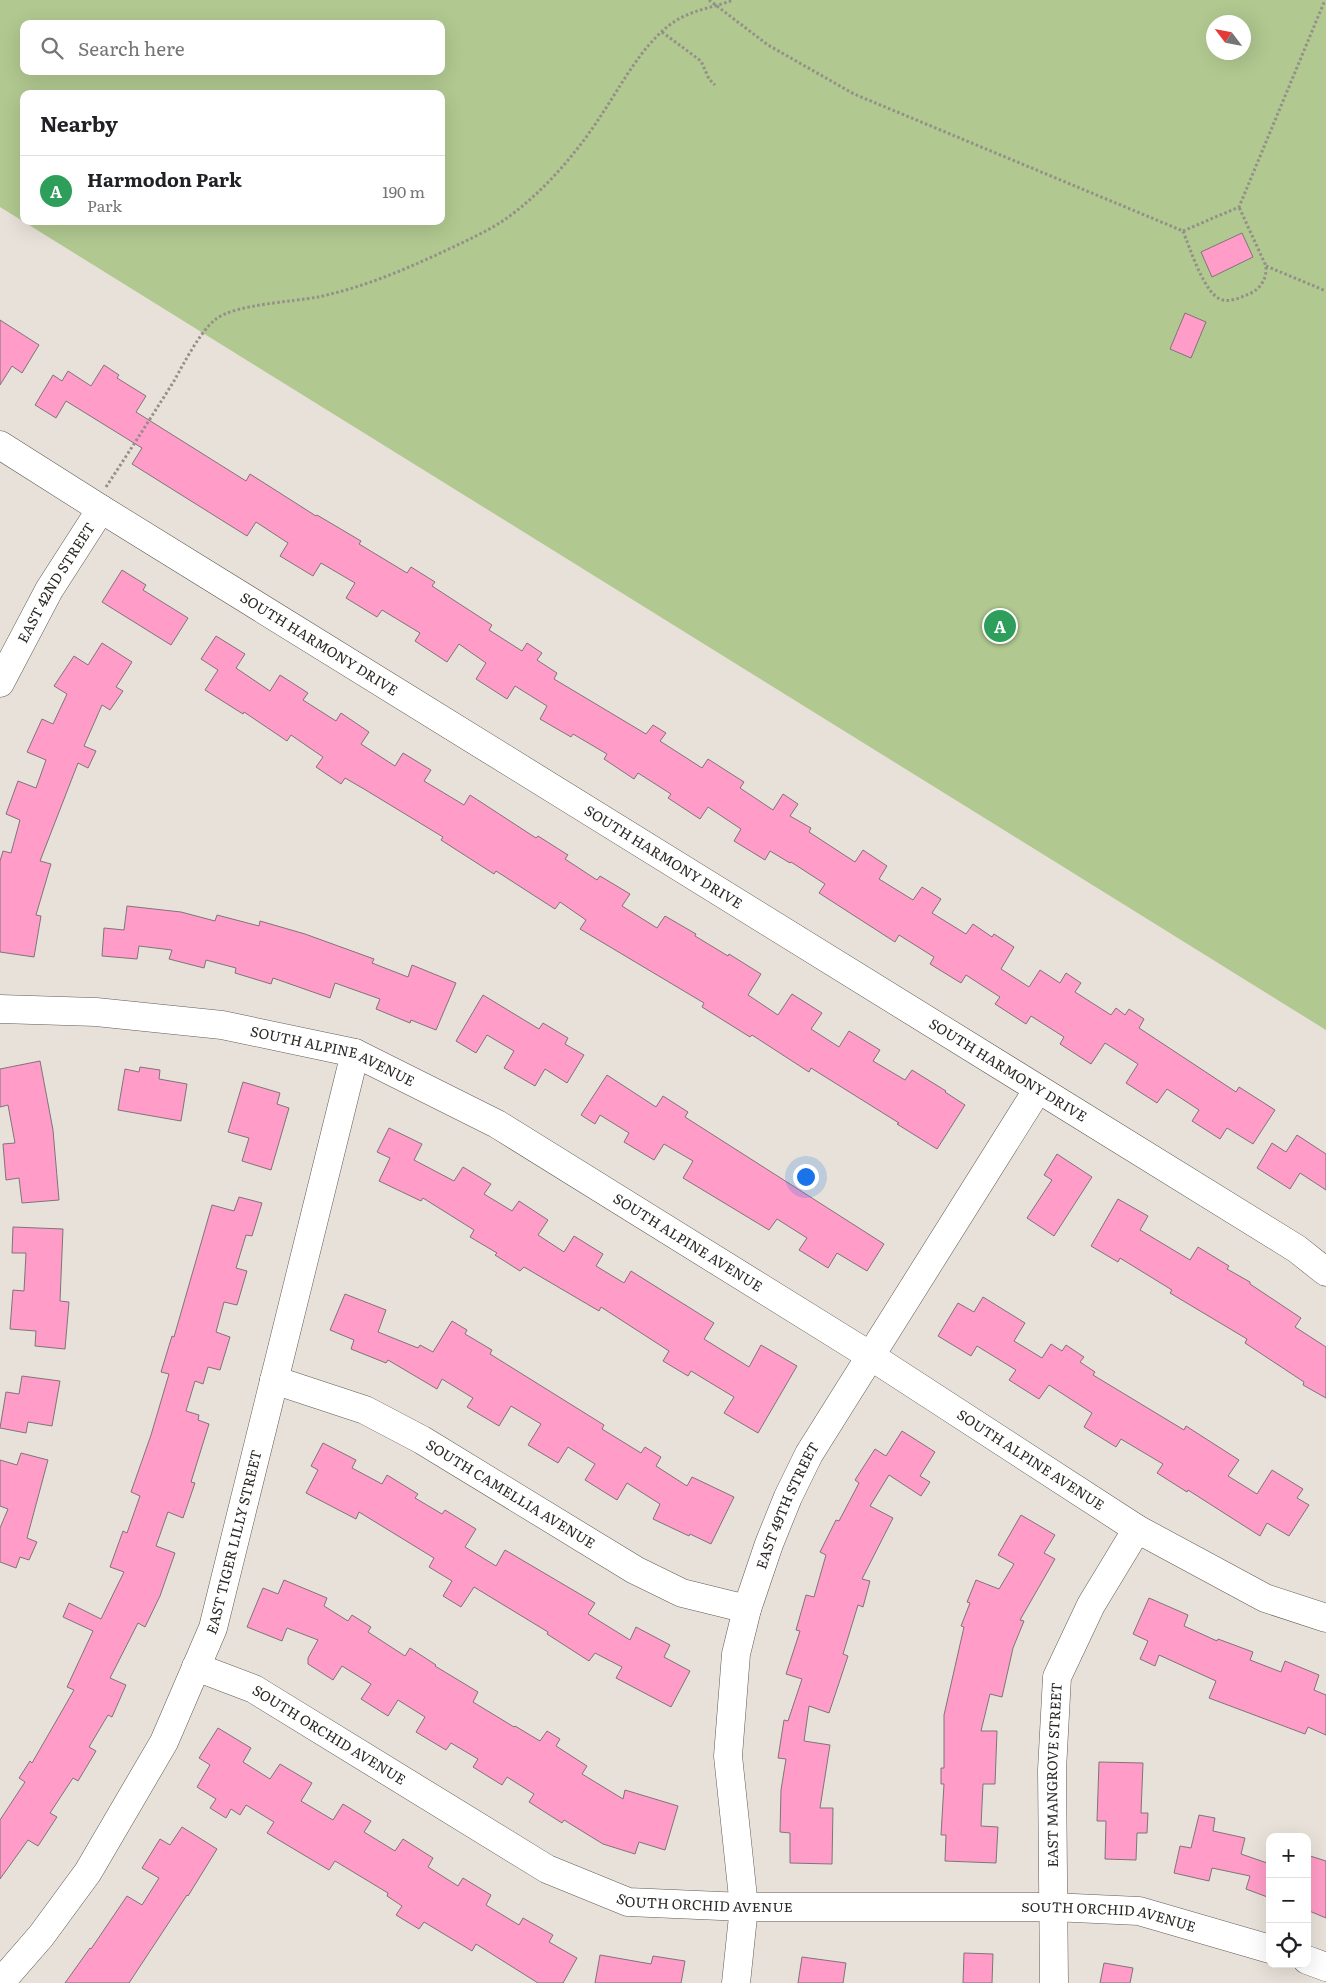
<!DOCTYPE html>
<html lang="en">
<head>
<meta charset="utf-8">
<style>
  body { margin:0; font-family:Literata,serif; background:#f6f6f6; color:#202124 }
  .controls { position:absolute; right:15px; bottom:15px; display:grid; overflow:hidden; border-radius:10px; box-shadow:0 5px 20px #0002 }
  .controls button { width:45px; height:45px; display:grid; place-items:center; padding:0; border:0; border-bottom:1px solid #e0e0e0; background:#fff; color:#202124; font:25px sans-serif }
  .compass { position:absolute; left:1206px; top:15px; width:45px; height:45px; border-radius:50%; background:#fff; box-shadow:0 5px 20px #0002; rotate:302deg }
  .you { position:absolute; left:805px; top:1176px; width:18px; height:18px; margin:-12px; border:4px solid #fff; border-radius:50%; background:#1a73e8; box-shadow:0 0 0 8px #1a73e833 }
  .badge { display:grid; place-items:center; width:32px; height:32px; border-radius:50%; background:#0f766e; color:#fff; font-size:16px; font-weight:700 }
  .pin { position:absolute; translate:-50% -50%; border:2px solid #fff; box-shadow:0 1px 5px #0006 }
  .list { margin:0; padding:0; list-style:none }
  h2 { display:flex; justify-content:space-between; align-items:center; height:65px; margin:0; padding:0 20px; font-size:21px }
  h2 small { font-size:16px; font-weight:400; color:#757577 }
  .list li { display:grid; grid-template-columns:32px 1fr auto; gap:15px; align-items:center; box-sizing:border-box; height:70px; padding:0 20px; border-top:1px solid #e0e0e0 }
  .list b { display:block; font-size:19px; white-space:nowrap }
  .list p { margin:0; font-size:16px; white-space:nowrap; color:#757577 }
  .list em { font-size:16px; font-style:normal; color:#757577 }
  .icon { flex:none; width:28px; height:28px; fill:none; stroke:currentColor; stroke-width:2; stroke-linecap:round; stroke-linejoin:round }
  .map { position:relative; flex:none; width:1326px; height:1983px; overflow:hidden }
  .search { position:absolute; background:#fff; box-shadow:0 5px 20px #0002; left:20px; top:20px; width:425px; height:55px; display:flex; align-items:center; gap:12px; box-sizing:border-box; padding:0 18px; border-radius:10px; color:#757577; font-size:19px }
  .panel { position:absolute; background:#fff; box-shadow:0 5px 20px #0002; left:20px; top:90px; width:425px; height:135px; border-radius:10px }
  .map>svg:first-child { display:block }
</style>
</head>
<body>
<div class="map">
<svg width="1326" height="1983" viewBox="0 0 1326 1983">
  <rect width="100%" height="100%" fill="#e8e1d9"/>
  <path fill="#b1c890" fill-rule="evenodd" d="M 0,0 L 1326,0 L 1326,1030 L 0,207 ZM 1214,22 L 1244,22 L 1244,52 L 1214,52 ZM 24,24 L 441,24 L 441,71 L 24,71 ZM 24,94 L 441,94 L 441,221 L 24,221 Z"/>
  <g fill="#ff9cc7" stroke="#7e7578">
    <path d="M 1242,233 L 1253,257 L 1212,277 L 1201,252 Z"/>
    <path d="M 1185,313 L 1206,322 L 1191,358 L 1170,349 Z"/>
    <path d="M 0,320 L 39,345 L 22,373 L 12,366 L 0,385 Z"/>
    <path d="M 104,365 L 119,375 L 117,378 L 146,396 L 136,412 L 246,481 L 250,474 L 316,516 L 317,515 L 361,541 L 359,544 L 407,573 L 411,567 L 435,582 L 432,586 L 492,625 L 489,630 L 522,651 L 527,643 L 542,653 L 537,660 L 557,673 L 554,679 L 646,734 L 653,725 L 666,733 L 660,741 L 702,768 L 708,759 L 744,782 L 740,788 L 773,810 L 783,794 L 798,804 L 790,816 L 811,828 L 809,832 L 855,862 L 863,850 L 887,866 L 879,879 L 913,900 L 922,887 L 941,899 L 932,913 L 966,934 L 973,924 L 992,937 L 994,934 L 1014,947 L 1001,969 L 1029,987 L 1040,970 L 1060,983 L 1066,973 L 1081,983 L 1075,992 L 1111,1015 L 1116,1008 L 1125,1015 L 1129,1009 L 1144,1019 L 1139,1028 L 1236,1092 L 1239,1087 L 1275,1110 L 1253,1144 L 1227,1128 L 1220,1139 L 1192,1121 L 1199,1110 L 1167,1089 L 1157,1103 L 1126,1083 L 1138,1064 L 1105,1043 L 1091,1064 L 1060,1044 L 1064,1037 L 1031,1016 L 1026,1024 L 995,1004 L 1000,997 L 966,975 L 961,983 L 930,964 L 934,957 L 899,935 L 895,942 L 819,893 L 825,884 L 791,862 L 790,863 L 770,851 L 765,860 L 734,841 L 741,829 L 708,807 L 700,819 L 668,798 L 671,794 L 638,773 L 634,779 L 604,759 L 607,754 L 573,734 L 571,737 L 540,719 L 547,706 L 515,686 L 507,699 L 476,679 L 486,663 L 459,644 L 447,662 L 415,641 L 420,633 L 382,610 L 377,617 L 346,598 L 355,583 L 321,563 L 313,576 L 280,556 L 288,543 L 256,522 L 247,536 L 132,464 L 142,448 L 66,401 L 56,418 L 35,405 L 53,375 L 62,381 L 68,371 L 91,386 Z"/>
    <path d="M 122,570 L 146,585 L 143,590 L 188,618 L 171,645 L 102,602 Z"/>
    <path d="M 216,636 L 245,654 L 236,668 L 270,691 L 280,675 L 308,693 L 303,700 L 336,721 L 341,713 L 369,732 L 361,744 L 395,766 L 403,753 L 431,770 L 424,781 L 464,805 L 470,795 L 536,838 L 538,836 L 568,855 L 565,859 L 597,880 L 600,876 L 630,894 L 622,906 L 657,928 L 665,916 L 696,934 L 695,936 L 728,956 L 729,954 L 761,974 L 748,995 L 778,1015 L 792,994 L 822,1013 L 811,1029 L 839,1047 L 849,1031 L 880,1050 L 873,1061 L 905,1080 L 912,1070 L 946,1091 L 945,1092 L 965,1105 L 937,1149 L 897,1124 L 899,1123 L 811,1068 L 809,1072 L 752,1035 L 750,1037 L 702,1007 L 704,1003 L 580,929 L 586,920 L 560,902 L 555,909 L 496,871 L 494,874 L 441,840 L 443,837 L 364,789 L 345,778 L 341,784 L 316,767 L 323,757 L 291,735 L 287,741 L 244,712 L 243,714 L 205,690 L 218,670 L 201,659 Z"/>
    <path d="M 102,643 L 132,662 L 116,687 L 123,691 L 110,710 L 102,705 L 84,746 L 96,751 L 88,768 L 78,763 L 40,861 L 51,864 L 36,915 L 41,916 L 34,957 L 0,952 L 0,861 L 3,851 L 11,853 L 20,820 L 6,814 L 18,781 L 36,788 L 46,760 L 27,752 L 42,719 L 53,724 L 67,694 L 54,686 L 74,656 L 88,665 Z"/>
    <path d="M 127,906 L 181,912 L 215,921 L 217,915 L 259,926 L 260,921 L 305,934 L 374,959 L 372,963 L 408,977 L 412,965 L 456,983 L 436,1030 L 411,1020 L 410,1023 L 376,1009 L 380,999 L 335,983 L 330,998 L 273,978 L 271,984 L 235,973 L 236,968 L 206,960 L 204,968 L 169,959 L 172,950 L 139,946 L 137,959 L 102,956 L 104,928 L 124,930 Z"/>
    <path d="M 483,995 L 539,1029 L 543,1023 L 568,1038 L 565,1044 L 584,1055 L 567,1083 L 545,1069 L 535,1086 L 504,1068 L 514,1051 L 487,1035 L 476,1053 L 456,1041 Z"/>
    <path d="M 40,1061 L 53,1130 L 59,1200 L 22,1203 L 19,1178 L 6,1180 L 3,1144 L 15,1143 L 8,1105 L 0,1107 L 0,1069 Z"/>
    <path d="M 140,1067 L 160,1070 L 159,1079 L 187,1084 L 181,1121 L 118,1110 L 125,1069 L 139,1072 Z"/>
    <path d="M 607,1075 L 656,1107 L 663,1096 L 688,1112 L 685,1117 L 884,1244 L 867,1271 L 837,1253 L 828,1268 L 799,1250 L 807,1238 L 777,1219 L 769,1230 L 683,1178 L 693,1161 L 664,1144 L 654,1160 L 624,1142 L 629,1133 L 600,1115 L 595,1124 L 581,1115 Z"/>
    <path d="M 243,1082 L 280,1093 L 277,1104 L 289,1108 L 271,1170 L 242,1161 L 249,1138 L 228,1132 Z"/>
    <path d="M 389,1128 L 422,1144 L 414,1160 L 454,1181 L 463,1167 L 491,1184 L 484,1194 L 512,1211 L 519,1201 L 548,1220 L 538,1235 L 564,1252 L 574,1236 L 603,1254 L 596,1266 L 624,1283 L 631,1271 L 714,1323 L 704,1339 L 749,1367 L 761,1345 L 797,1366 L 758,1433 L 724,1413 L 734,1397 L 691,1371 L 688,1376 L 663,1361 L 669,1351 L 601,1307 L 599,1311 L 524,1267 L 520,1271 L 495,1255 L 497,1253 L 470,1237 L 474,1230 L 423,1198 L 421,1201 L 379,1181 L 390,1158 L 377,1152 Z"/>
    <path d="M 1297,1135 L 1326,1154 L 1326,1190 L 1300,1173 L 1290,1189 L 1257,1168 L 1272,1143 L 1286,1152 Z"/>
    <path d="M 1057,1154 L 1092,1177 L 1054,1236 L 1027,1218 L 1052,1180 L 1044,1175 Z"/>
    <path d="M 239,1197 L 262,1203 L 252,1236 L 246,1235 L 236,1268 L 247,1271 L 237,1305 L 224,1302 L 216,1332 L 230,1337 L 220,1370 L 208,1367 L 203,1384 L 195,1381 L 186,1411 L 199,1415 L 198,1420 L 209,1424 L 191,1482 L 195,1483 L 183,1518 L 168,1512 L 156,1546 L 175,1553 L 160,1596 L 145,1627 L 138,1623 L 110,1678 L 126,1685 L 112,1717 L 108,1715 L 89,1747 L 96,1751 L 78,1781 L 73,1778 L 50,1813 L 57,1817 L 38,1846 L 28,1840 L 0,1879 L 0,1820 L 25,1782 L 19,1778 L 30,1761 L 32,1763 L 74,1690 L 67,1687 L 93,1631 L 63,1617 L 69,1603 L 101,1619 L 124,1572 L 110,1567 L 123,1531 L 127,1533 L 140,1496 L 131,1492 L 151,1435 L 169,1374 L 161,1372 L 172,1336 L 174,1337 L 212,1205 L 234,1211 Z"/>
    <path d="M 1118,1199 L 1148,1216 L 1140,1230 L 1190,1260 L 1198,1247 L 1229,1266 L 1227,1269 L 1250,1282 L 1250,1284 L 1301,1318 L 1295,1327 L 1326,1347 L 1326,1398 L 1303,1385 L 1304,1382 L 1245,1343 L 1247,1339 L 1170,1293 L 1172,1290 L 1120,1258 L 1118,1262 L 1091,1246 Z"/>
    <path d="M 13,1227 L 63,1229 L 60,1301 L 69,1302 L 65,1349 L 35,1346 L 36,1331 L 10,1329 L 13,1290 L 24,1291 L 26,1253 L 12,1253 Z"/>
    <path d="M 345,1294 L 386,1310 L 378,1332 L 418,1348 L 420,1345 L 433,1352 L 452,1321 L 467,1330 L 465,1334 L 492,1350 L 490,1354 L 604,1425 L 602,1429 L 641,1453 L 645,1447 L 661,1457 L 656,1466 L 687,1486 L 692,1477 L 734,1497 L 711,1544 L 690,1534 L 689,1536 L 653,1519 L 660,1504 L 627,1483 L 617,1500 L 585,1480 L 595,1464 L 568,1447 L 558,1463 L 528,1445 L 541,1424 L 511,1406 L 499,1426 L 467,1407 L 473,1398 L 442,1379 L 437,1389 L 388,1360 L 386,1363 L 351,1349 L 354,1340 L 330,1330 Z"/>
    <path d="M 983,1297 L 1025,1323 L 1014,1341 L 1042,1358 L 1051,1344 L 1062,1351 L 1066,1345 L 1084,1357 L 1080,1362 L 1095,1372 L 1093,1375 L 1184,1430 L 1186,1426 L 1239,1460 L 1228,1476 L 1257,1494 L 1272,1470 L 1303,1489 L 1297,1498 L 1309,1505 L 1289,1536 L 1267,1523 L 1260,1536 L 1188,1490 L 1187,1492 L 1157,1473 L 1163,1464 L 1121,1439 L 1116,1447 L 1084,1427 L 1092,1413 L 1049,1385 L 1039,1399 L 1009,1380 L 1016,1370 L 977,1346 L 971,1356 L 938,1336 L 958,1303 L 974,1312 Z"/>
    <path d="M 22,1376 L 60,1381 L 52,1426 L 28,1422 L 26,1433 L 0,1428 L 6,1392 L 19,1394 Z"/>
    <path d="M 902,1431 L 935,1452 L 920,1476 L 930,1482 L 921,1496 L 889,1475 L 870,1506 L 893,1518 L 862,1579 L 870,1581 L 863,1607 L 858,1605 L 843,1654 L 848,1656 L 829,1713 L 809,1706 L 804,1741 L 830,1745 L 820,1808 L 833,1808 L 832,1864 L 790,1863 L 790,1833 L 780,1832 L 781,1790 L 786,1759 L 778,1758 L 784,1720 L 788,1721 L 802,1679 L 786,1674 L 800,1631 L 796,1630 L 806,1595 L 814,1597 L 826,1555 L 820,1552 L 836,1520 L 839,1521 L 859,1483 L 855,1480 L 875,1449 L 886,1456 Z"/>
    <path d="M 323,1443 L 356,1460 L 352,1468 L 382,1484 L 387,1475 L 418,1494 L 415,1498 L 442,1514 L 445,1510 L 476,1529 L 465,1547 L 496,1566 L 505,1550 L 595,1603 L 588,1614 L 630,1640 L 636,1627 L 670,1645 L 664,1657 L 690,1671 L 671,1707 L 616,1678 L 622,1667 L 595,1653 L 589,1661 L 547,1634 L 548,1632 L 474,1587 L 461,1607 L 443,1596 L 452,1581 L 429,1567 L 434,1558 L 359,1512 L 356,1519 L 306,1493 L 318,1470 L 311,1466 Z"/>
    <path d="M 21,1453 L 48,1460 L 27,1538 L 37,1542 L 29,1560 L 20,1557 L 16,1568 L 0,1562 L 0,1528 L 8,1509 L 0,1506 L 0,1460 L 17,1465 Z"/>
    <path d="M 1021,1515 L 1055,1535 L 1044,1553 L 1055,1559 L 1020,1620 L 1024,1621 L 1013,1648 L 1002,1697 L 990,1694 L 981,1731 L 997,1731 L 995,1784 L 983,1784 L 981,1826 L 998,1827 L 996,1863 L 945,1861 L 946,1835 L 941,1835 L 944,1784 L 941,1784 L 941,1768 L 944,1768 L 944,1715 L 964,1627 L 961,1626 L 970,1603 L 967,1602 L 976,1580 L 999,1589 L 1014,1564 L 998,1555 Z"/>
    <path d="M 284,1580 L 327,1598 L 324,1606 L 348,1621 L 352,1615 L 371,1627 L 368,1632 L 405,1656 L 410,1648 L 436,1665 L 435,1666 L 478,1692 L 473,1702 L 514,1727 L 515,1726 L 540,1741 L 547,1731 L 560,1739 L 556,1746 L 587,1766 L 582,1774 L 623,1799 L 625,1790 L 678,1806 L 665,1850 L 639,1842 L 635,1854 L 603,1844 L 564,1820 L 562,1823 L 529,1802 L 534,1794 L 507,1777 L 502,1785 L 473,1767 L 478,1759 L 451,1743 L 446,1750 L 416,1732 L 425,1717 L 398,1700 L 388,1716 L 361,1699 L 371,1684 L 342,1666 L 333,1680 L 308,1664 L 308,1658 L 318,1640 L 287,1628 L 282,1641 L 247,1627 L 263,1588 L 278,1594 Z"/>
    <path d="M 1149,1598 L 1188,1615 L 1184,1626 L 1217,1641 L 1218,1639 L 1253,1652 L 1250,1660 L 1281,1672 L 1285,1661 L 1319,1675 L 1314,1690 L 1326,1695 L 1326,1735 L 1308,1727 L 1305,1734 L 1209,1698 L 1216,1681 L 1159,1655 L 1155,1666 L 1140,1659 L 1148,1641 L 1133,1634 Z"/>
    <path d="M 218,1728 L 251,1748 L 243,1762 L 270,1779 L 280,1764 L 312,1783 L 301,1801 L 333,1820 L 343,1804 L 371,1821 L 364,1832 L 395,1851 L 403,1839 L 433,1858 L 428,1867 L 458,1886 L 463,1878 L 491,1895 L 486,1905 L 519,1925 L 523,1918 L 553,1935 L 549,1942 L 577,1958 L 563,1983 L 538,1983 L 476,1944 L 472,1951 L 424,1922 L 419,1929 L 396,1915 L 402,1906 L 387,1896 L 388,1893 L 335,1861 L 329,1870 L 267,1833 L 274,1822 L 246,1805 L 240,1815 L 231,1809 L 226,1818 L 210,1808 L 216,1799 L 197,1787 L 210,1765 L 199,1758 Z"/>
    <path d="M 1099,1762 L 1143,1763 L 1141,1813 L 1148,1813 L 1147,1833 L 1137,1833 L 1136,1860 L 1105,1859 L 1106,1821 L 1097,1821 Z"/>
    <path d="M 1199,1815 L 1215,1818 L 1213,1831 L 1245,1838 L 1241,1854 L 1270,1864 L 1270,1898 L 1246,1889 L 1250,1876 L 1212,1868 L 1209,1881 L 1174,1873 L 1180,1846 L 1191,1848 Z"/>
    <path d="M 182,1827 L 217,1849 L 188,1896 L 187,1895 L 129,1983 L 65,1983 L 90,1948 L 91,1949 L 127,1896 L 142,1905 L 159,1878 L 142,1868 L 160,1839 L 170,1845 Z"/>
    <path d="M 1307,1855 L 1326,1861 L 1326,1918 L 1307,1910 Z"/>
    <path d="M 964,1953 L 993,1954 L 992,1983 L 963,1983 Z"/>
    <path d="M 600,1955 L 651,1964 L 653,1956 L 685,1961 L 681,1983 L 595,1983 Z"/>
    <path d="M 802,1957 L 846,1963 L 843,1983 L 798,1983 Z"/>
    <path d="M 1104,1963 L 1133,1968 L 1130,1983 L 1100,1983 Z"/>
  </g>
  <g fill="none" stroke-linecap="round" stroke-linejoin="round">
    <defs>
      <g id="minor">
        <path id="s1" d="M 0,445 L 101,509 L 1297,1249 L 1326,1272"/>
        <path id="s2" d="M 0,683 L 49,590 L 101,509"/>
        <path id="s3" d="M 0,1009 L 96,1012 L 222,1025 L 355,1053 L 497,1124 L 869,1355 L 1137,1529 L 1265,1598 L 1326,1618"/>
        <path id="s4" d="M 274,1380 L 365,1410 L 422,1440 L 635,1570 L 682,1593 L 747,1609"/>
        <path id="s5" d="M 196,1667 L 254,1689 L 547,1869 L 628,1902 L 744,1907 L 1052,1907 L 1139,1911 L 1270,1949"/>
        <path d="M 1307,1960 L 1326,1967"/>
        <path id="s6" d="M 0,1983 L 41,1936 L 88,1872 L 164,1742 L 213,1628 L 355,1053"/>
        <path id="s7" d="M 736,1983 L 744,1907 L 728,1756 L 736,1654 L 747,1609 L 769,1544 L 788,1497 L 809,1454 L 1038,1089"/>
        <path id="s8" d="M 1054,1983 L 1052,1770 L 1057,1677 L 1091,1605 L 1137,1529"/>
      </g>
    </defs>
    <use href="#minor" stroke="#615b54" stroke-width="29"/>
    <g stroke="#948f89" stroke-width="3" stroke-dasharray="2.5 2.5" stroke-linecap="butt">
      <path d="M 709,0 L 768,45 L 854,94 L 1183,231 C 1190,248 1205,297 1223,300 C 1232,302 1241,297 1249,294 C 1261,289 1267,278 1266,266 L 1239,207"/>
      <path d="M 662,32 L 701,61 L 709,79 L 715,85"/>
      <path d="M 1183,231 L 1239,207 L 1325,0"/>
      <path d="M 1266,266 L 1326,291"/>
      <path d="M 106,487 C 129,452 152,416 174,381 C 184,363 201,330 216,319 C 236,304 292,302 318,297 C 365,287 409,268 451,248 C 470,239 490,230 507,218 C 543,192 576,154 600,117 C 621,86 641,46 671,24 C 689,10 713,8 733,0"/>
    </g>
    <use href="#minor" stroke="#fff" stroke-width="28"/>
  </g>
  <g text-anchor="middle" stroke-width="4" stroke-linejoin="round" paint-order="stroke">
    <g font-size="14" fill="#2a2724" stroke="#e8e1d9">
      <text dy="5" stroke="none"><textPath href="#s2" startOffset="115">EAST 42ND STREET</textPath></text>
      <text dy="5" stroke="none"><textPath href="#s1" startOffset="376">SOUTH HARMONY DRIVE</textPath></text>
      <text dy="5" stroke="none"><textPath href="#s1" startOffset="781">SOUTH HARMONY DRIVE</textPath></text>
      <text dy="5" stroke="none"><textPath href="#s3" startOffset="338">SOUTH ALPINE AVENUE</textPath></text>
      <text dy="5" stroke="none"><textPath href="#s1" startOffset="1186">SOUTH HARMONY DRIVE</textPath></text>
      <text dy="5" stroke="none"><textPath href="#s3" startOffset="742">SOUTH ALPINE AVENUE</textPath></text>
      <text dy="5" stroke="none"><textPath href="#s3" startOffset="1148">SOUTH ALPINE AVENUE</textPath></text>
      <text dy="5" stroke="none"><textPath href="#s4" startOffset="264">SOUTH CAMELLIA AVENUE</textPath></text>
      <text dy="5" stroke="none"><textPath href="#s7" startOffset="488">EAST 49TH STREET</textPath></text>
      <text dy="5" stroke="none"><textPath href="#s6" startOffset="505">EAST TIGER LILLY STREET</textPath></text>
      <text dy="5" stroke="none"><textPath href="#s5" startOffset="150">SOUTH ORCHID AVENUE</textPath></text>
      <text dy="5" stroke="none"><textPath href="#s8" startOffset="208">EAST MANGROVE STREET</textPath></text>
      <text dy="5" stroke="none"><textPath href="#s5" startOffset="570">SOUTH ORCHID AVENUE</textPath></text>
      <text dy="5" stroke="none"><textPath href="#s5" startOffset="975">SOUTH ORCHID AVENUE</textPath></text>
    </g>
  </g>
</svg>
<div class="controls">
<button>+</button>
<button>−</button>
<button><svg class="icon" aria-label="locate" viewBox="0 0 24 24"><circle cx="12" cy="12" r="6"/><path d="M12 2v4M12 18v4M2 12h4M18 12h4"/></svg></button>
</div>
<svg class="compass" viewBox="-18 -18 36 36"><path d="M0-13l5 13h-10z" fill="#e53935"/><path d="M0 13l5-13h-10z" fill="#757577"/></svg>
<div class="you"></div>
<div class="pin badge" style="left:1000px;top:626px;background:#2e9e5b">A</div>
<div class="search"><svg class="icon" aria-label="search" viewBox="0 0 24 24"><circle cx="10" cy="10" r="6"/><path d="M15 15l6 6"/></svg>Search here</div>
<section class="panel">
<h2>Nearby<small></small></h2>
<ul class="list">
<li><span class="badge" style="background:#2e9e5b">A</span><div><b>Harmodon Park</b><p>Park</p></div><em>190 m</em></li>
</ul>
</section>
</div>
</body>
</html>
